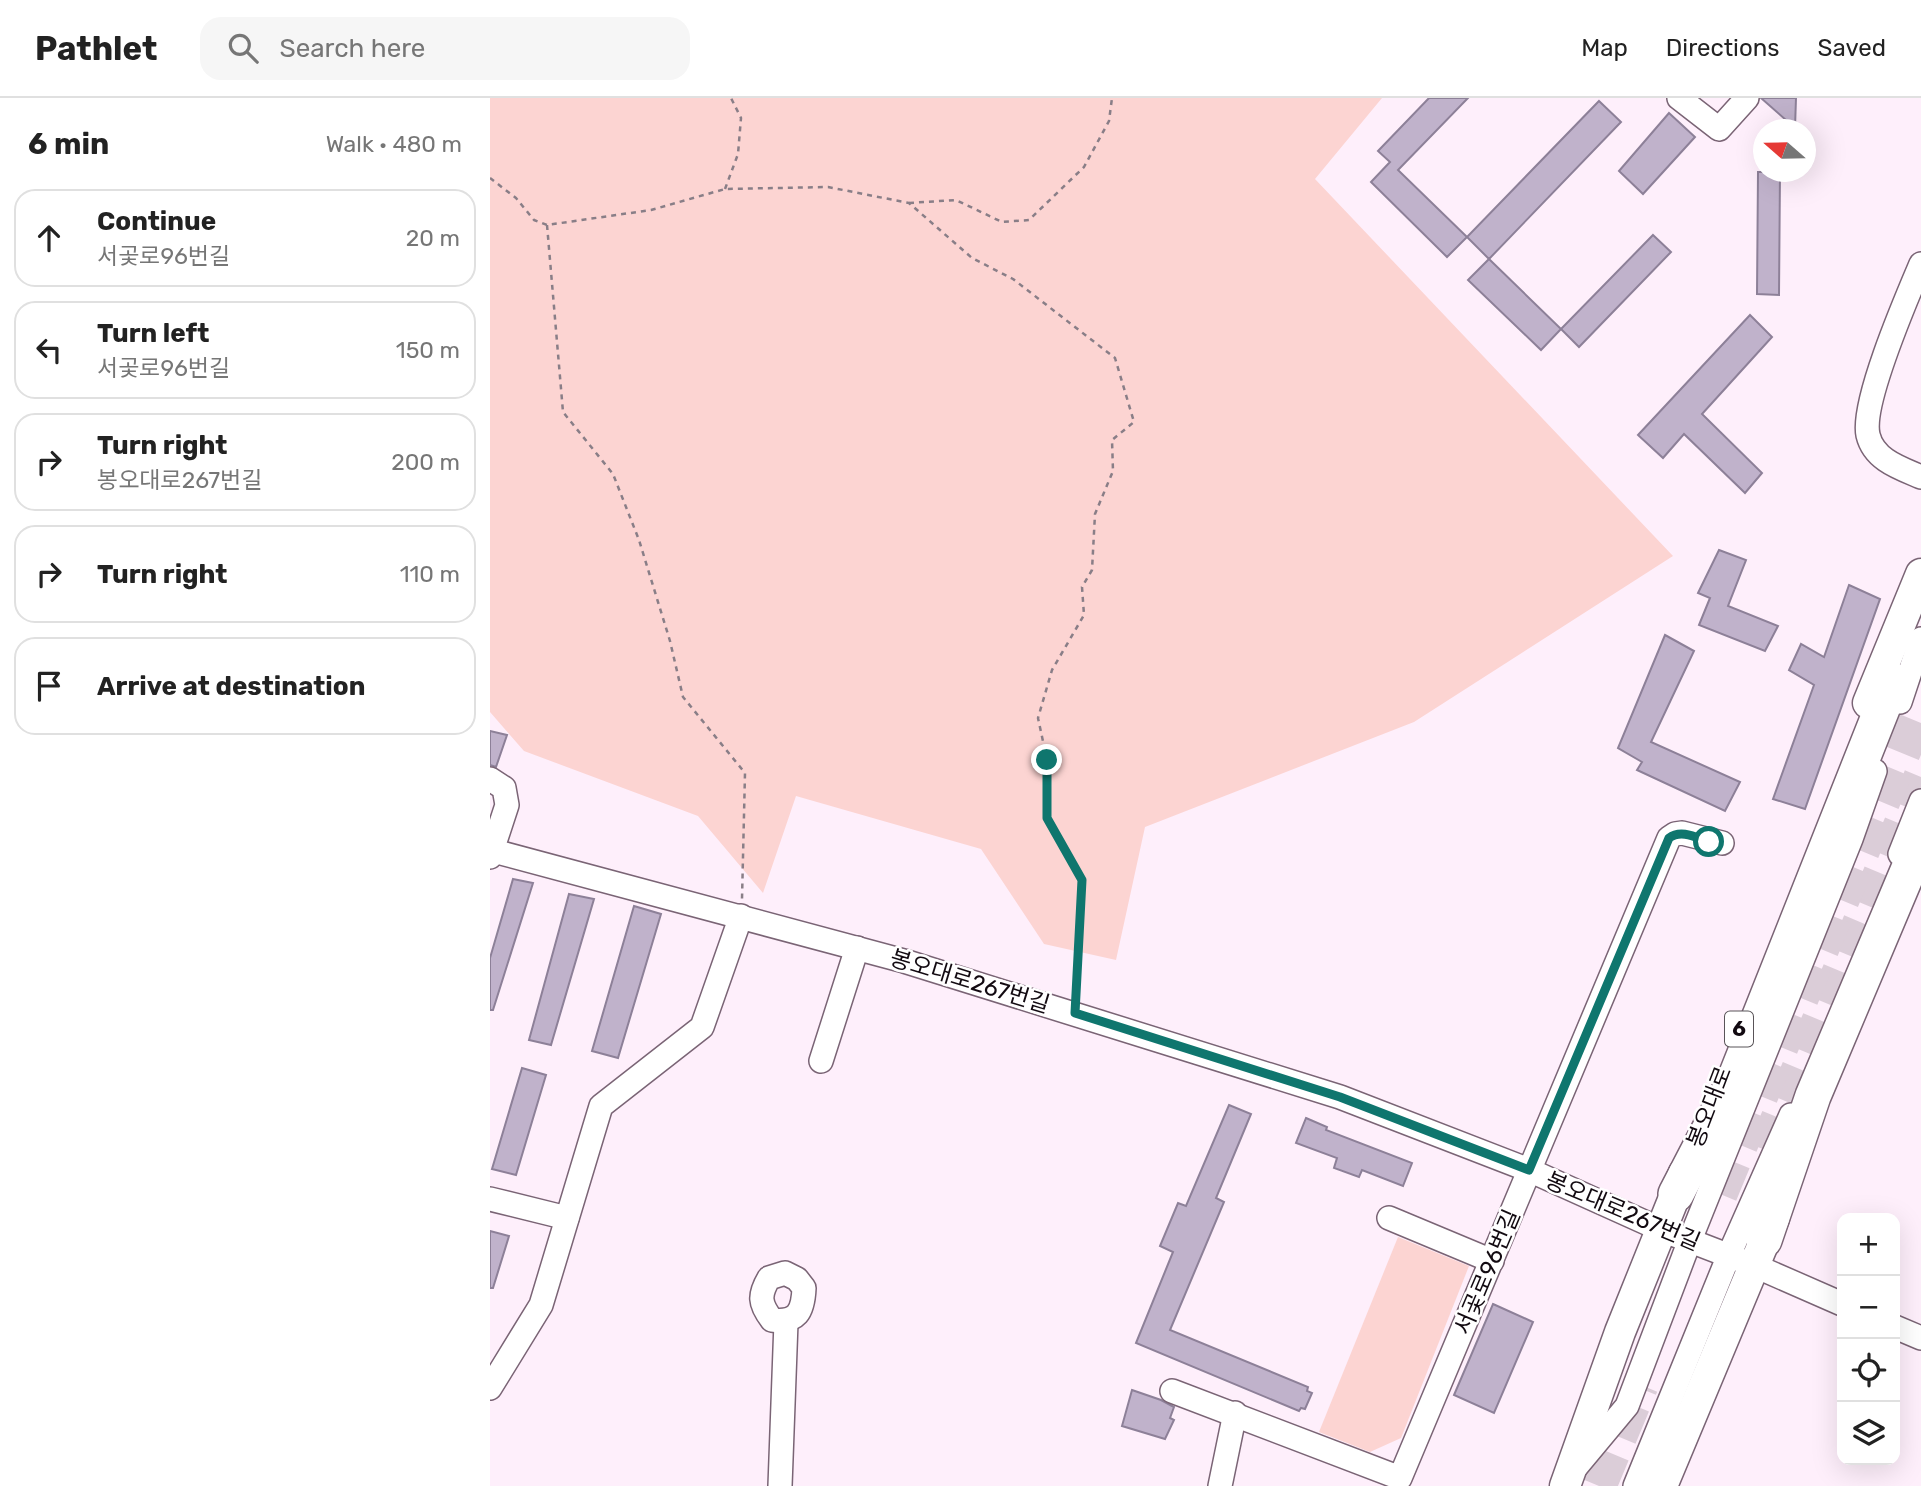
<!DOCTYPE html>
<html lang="en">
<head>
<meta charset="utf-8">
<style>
  body { margin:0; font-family:Rubik,"Noto Sans KR",sans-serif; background:#f6f6f6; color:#222 }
  .controls { position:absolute; right:21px; bottom:21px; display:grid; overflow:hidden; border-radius:14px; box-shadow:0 7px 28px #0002 }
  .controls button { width:63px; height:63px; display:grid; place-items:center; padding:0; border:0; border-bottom:2px solid #e0e0e0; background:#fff; color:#222; font:35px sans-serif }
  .compass { position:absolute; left:1263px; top:21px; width:63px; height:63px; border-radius:50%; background:#fff; box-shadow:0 7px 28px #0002; rotate:290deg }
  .stop { position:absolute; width:21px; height:21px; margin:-16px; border:5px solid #0f766e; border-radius:50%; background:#fff }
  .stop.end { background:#0f766e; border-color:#fff; box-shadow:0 2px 7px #0008 }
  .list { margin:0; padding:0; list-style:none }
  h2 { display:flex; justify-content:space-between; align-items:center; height:91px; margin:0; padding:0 28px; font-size:30px }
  h2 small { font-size:23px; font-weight:400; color:#767676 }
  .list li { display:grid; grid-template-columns:46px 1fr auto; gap:21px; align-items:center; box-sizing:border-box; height:98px; margin:0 14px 14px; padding:0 14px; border:2px solid #e0e0e0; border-radius:21px }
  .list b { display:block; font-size:26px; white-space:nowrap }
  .list p { margin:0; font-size:23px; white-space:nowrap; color:#767676 }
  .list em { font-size:23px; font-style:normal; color:#767676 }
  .icon { flex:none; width:38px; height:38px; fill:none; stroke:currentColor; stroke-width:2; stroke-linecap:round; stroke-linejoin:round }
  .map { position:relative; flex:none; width:1431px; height:1388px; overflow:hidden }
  header { display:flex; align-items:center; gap:42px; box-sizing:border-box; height:98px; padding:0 35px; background:#fff; border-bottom:2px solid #e0e0e0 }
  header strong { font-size:33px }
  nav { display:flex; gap:38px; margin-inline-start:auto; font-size:24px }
  .search { width:490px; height:63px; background:#f6f6f6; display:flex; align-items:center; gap:18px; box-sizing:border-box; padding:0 24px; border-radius:21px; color:#767676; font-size:26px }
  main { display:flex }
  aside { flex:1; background:#fff }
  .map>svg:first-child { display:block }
</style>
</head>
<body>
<header>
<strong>Pathlet</strong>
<div class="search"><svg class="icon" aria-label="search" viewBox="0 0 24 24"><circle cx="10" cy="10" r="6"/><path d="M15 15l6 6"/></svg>Search here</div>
<nav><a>Map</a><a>Directions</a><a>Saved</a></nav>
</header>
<main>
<aside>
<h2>6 min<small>Walk · 480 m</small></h2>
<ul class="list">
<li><svg class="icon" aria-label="ahead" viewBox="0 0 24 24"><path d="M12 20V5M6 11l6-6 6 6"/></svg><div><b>Continue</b><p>서곷로96번길</p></div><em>20 m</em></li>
<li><svg class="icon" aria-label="left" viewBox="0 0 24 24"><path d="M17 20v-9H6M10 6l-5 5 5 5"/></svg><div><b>Turn left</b><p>서곷로96번길</p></div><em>150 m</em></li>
<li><svg class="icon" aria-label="right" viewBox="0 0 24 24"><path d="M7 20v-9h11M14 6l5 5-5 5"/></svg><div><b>Turn right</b><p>봉오대로267번길</p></div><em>200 m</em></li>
<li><svg class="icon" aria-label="right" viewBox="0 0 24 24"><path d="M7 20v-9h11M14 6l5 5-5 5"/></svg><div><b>Turn right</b></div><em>110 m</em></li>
<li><svg class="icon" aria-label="arrive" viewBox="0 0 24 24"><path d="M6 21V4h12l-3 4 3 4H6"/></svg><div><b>Arrive at destination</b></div></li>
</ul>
</aside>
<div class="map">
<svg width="1431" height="1388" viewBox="0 0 1431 1388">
  <rect width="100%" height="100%" fill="#feeffb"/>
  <g fill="#fcd4d2">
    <path d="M 0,0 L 892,0 L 825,81 L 1183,458 L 924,624 L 655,729 L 626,862 L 554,846 L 491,751 L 306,698 L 273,795 L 208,718 L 34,653 L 0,614 Z"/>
    <path d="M 908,1139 L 979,1168 L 911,1340 L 880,1354 L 829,1334 Z"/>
  </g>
  <g fill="#c0b2cb" stroke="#8d8098" stroke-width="2">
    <path d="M 939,0 L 978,0 L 908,72 L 977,139 L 957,159 L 881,84 L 900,64 L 888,53 Z"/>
    <path d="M 1271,0 L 1306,0 L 1305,30 Z"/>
    <path d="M 1109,3 L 1131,24 L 999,161 L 977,139 Z"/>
    <path d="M 1179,15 L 1205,39 L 1153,96 L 1129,73 Z"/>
    <path d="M 1268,74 L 1290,74 L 1289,197 L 1267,196 Z"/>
    <path d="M 1163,137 L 1181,154 L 1089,249 L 1071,231 Z"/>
    <path d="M 999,161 L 1071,231 L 1051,252 L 978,182 Z"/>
    <path d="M 1260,217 L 1282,239 L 1212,316 L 1272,375 L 1255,395 L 1194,336 L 1173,360 L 1148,337 Z"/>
    <path d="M 1229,452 L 1256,462 L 1238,508 L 1288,528 L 1275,553 L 1209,527 L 1220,500 L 1208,495 Z"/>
    <path d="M 1359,487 L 1390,501 L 1315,711 L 1283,701 L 1324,587 L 1299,572 L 1311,546 L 1334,559 Z"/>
    <path d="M 1175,537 L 1204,553 L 1161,644 L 1250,684 L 1235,713 L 1147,672 L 1152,664 L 1128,650 Z"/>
    <path d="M 0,633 L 17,637 L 6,669 L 0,667 Z"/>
    <path d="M 23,781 L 43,785 L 3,912 L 0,912 L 0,860 Z"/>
    <path d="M 79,796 L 104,801 L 61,947 L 39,942 Z"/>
    <path d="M 144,808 L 171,816 L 128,960 L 102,953 Z"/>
    <path d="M 32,970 L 56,977 L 26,1077 L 2,1071 Z"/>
    <path d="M 739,1007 L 761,1016 L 726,1100 L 734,1104 L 680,1232 L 818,1289 L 817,1293 L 822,1295 L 815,1311 L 811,1310 L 809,1313 L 646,1245 L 683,1154 L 670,1148 L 688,1105 L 696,1108 Z"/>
    <path d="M 816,1020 L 837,1029 L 836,1032 L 922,1065 L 913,1088 L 872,1072 L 869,1079 L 844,1070 L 847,1060 L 806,1045 Z"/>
    <path d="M 0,1133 L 19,1138 L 3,1190 L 0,1190 Z"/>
    <path d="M 1003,1206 L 1043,1224 L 1004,1315 L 964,1297 Z"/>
    <path d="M 642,1292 L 671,1302 L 684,1309 L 680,1320 L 684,1322 L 675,1341 L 632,1328 Z"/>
  </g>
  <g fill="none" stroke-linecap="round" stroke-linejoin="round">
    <g stroke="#dbcdd8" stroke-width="35" stroke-dasharray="35 18" stroke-linecap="butt">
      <path d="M 1275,1052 L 1431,679"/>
      <path d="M 1230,1096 L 1431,611"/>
      <path d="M 1109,1388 L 1151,1287"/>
    </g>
    <defs>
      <g id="minor">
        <path d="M 1189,0 L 1229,31 L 1257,0"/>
        <path d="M 1431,166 C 1417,199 1371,305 1378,337 C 1384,362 1410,370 1431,379"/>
        <path d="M 1410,604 L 1431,541"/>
        <path d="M 0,681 L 14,690 L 17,707 L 0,759"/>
        <path d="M 0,752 L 414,863 L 850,999 L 1039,1072 L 1172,1132 L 1263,1167 L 1352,1206"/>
        <path d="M 1410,756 L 1431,703"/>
        <path d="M 331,963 L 367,850"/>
        <path d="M 0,1101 L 77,1120"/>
        <path d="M 899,1120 L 1002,1163"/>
        <path d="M 295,1175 L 307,1181 L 314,1190 C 313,1214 307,1225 282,1222 C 269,1205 269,1197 279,1180 Z"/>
        <path d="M 1405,1229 L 1431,1240"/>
        <path d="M 0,1290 L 51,1207 L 111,1008 L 212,929 L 251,818"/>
        <path d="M 682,1293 L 910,1380 L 1179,740 L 1185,736 L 1192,735 L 1232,745"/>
        <path d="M 1087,1368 L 1137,1308 L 1200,1142 L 1361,741 L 1385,673"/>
        <path d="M 290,1388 L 296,1224"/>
        <path d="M 730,1388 L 745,1315"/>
        <path d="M 1145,1388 L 1239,1157 L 1301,1017"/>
      </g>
      <g id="major">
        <path d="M 1378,605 L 1431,476"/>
        <path d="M 1075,1388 L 1130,1234 L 1194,1075"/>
        <path d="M 1172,1388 L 1284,1120"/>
      </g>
      <g id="highway">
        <path d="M 1186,1096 L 1243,986 L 1403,583"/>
        <path d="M 1274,1142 L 1323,998 L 1431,742"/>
      </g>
    </defs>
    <use href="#minor" stroke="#7a6475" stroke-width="26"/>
    <use href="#major" stroke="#7a6475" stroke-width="33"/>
    <use href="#highway" stroke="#7a6475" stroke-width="38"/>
    <g stroke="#897e87" stroke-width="2.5" stroke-dasharray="5 5" stroke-linecap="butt">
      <path d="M 0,80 L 26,100 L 44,122 L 57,127 L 161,112 L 235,91 L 338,89 L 419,105 L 482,160 L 523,181 L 625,260 L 644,324 L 622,342 L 623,373 L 605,416 L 602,472 L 592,489 L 594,517 L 562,572 L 548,620 L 557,662 L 557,720 L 592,782 L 586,896"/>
      <path d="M 235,91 L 248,56 L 251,20 L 241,0"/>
      <path d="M 419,105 L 466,102 L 512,124 L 539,122 L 594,69 L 619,23 L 622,0"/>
      <path d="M 57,127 L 73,314 L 123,376 L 149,442 L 180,543 L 193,599 L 255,675 L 252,801"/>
    </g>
    <use href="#minor" stroke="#fff" stroke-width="23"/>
    <use href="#major" stroke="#fff" stroke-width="30"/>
    <use href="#highway" stroke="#fff" stroke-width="35"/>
  </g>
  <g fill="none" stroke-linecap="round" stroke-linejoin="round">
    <path stroke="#0f766e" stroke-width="9" d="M 557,662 L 557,720 L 592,782 L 585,915 L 850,999 L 1039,1072 L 1179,740 C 1191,731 1205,739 1219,744"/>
  </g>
  <g text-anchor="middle" stroke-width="5" stroke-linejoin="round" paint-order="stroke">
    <rect fill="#fff" stroke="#595458" stroke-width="2" x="1235" y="913.5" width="28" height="35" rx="5"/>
    <g font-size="21" font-weight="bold" fill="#120a11">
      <text x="1249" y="938">6</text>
    </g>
    <g font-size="23" fill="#120a11" stroke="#fff">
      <text transform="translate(480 883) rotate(17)" y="8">봉오대로267번길</text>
      <text transform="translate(1219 1009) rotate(-69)" y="8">봉오대로</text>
      <text transform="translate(1133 1113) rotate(23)" y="8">봉오대로267번길</text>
      <text transform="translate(997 1174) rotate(-67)" y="8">서곷로96번길</text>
    </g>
  </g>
</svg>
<div class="controls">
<button>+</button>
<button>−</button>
<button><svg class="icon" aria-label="locate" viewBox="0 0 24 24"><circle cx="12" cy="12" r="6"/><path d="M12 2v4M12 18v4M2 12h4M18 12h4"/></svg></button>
<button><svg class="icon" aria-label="layers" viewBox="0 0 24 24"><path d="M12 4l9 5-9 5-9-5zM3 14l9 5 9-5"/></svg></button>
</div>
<svg class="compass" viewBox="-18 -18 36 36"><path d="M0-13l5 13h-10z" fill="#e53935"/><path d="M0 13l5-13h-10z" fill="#767676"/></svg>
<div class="stop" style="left:1219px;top:744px"></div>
<div class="stop end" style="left:557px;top:662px"></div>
</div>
</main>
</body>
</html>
